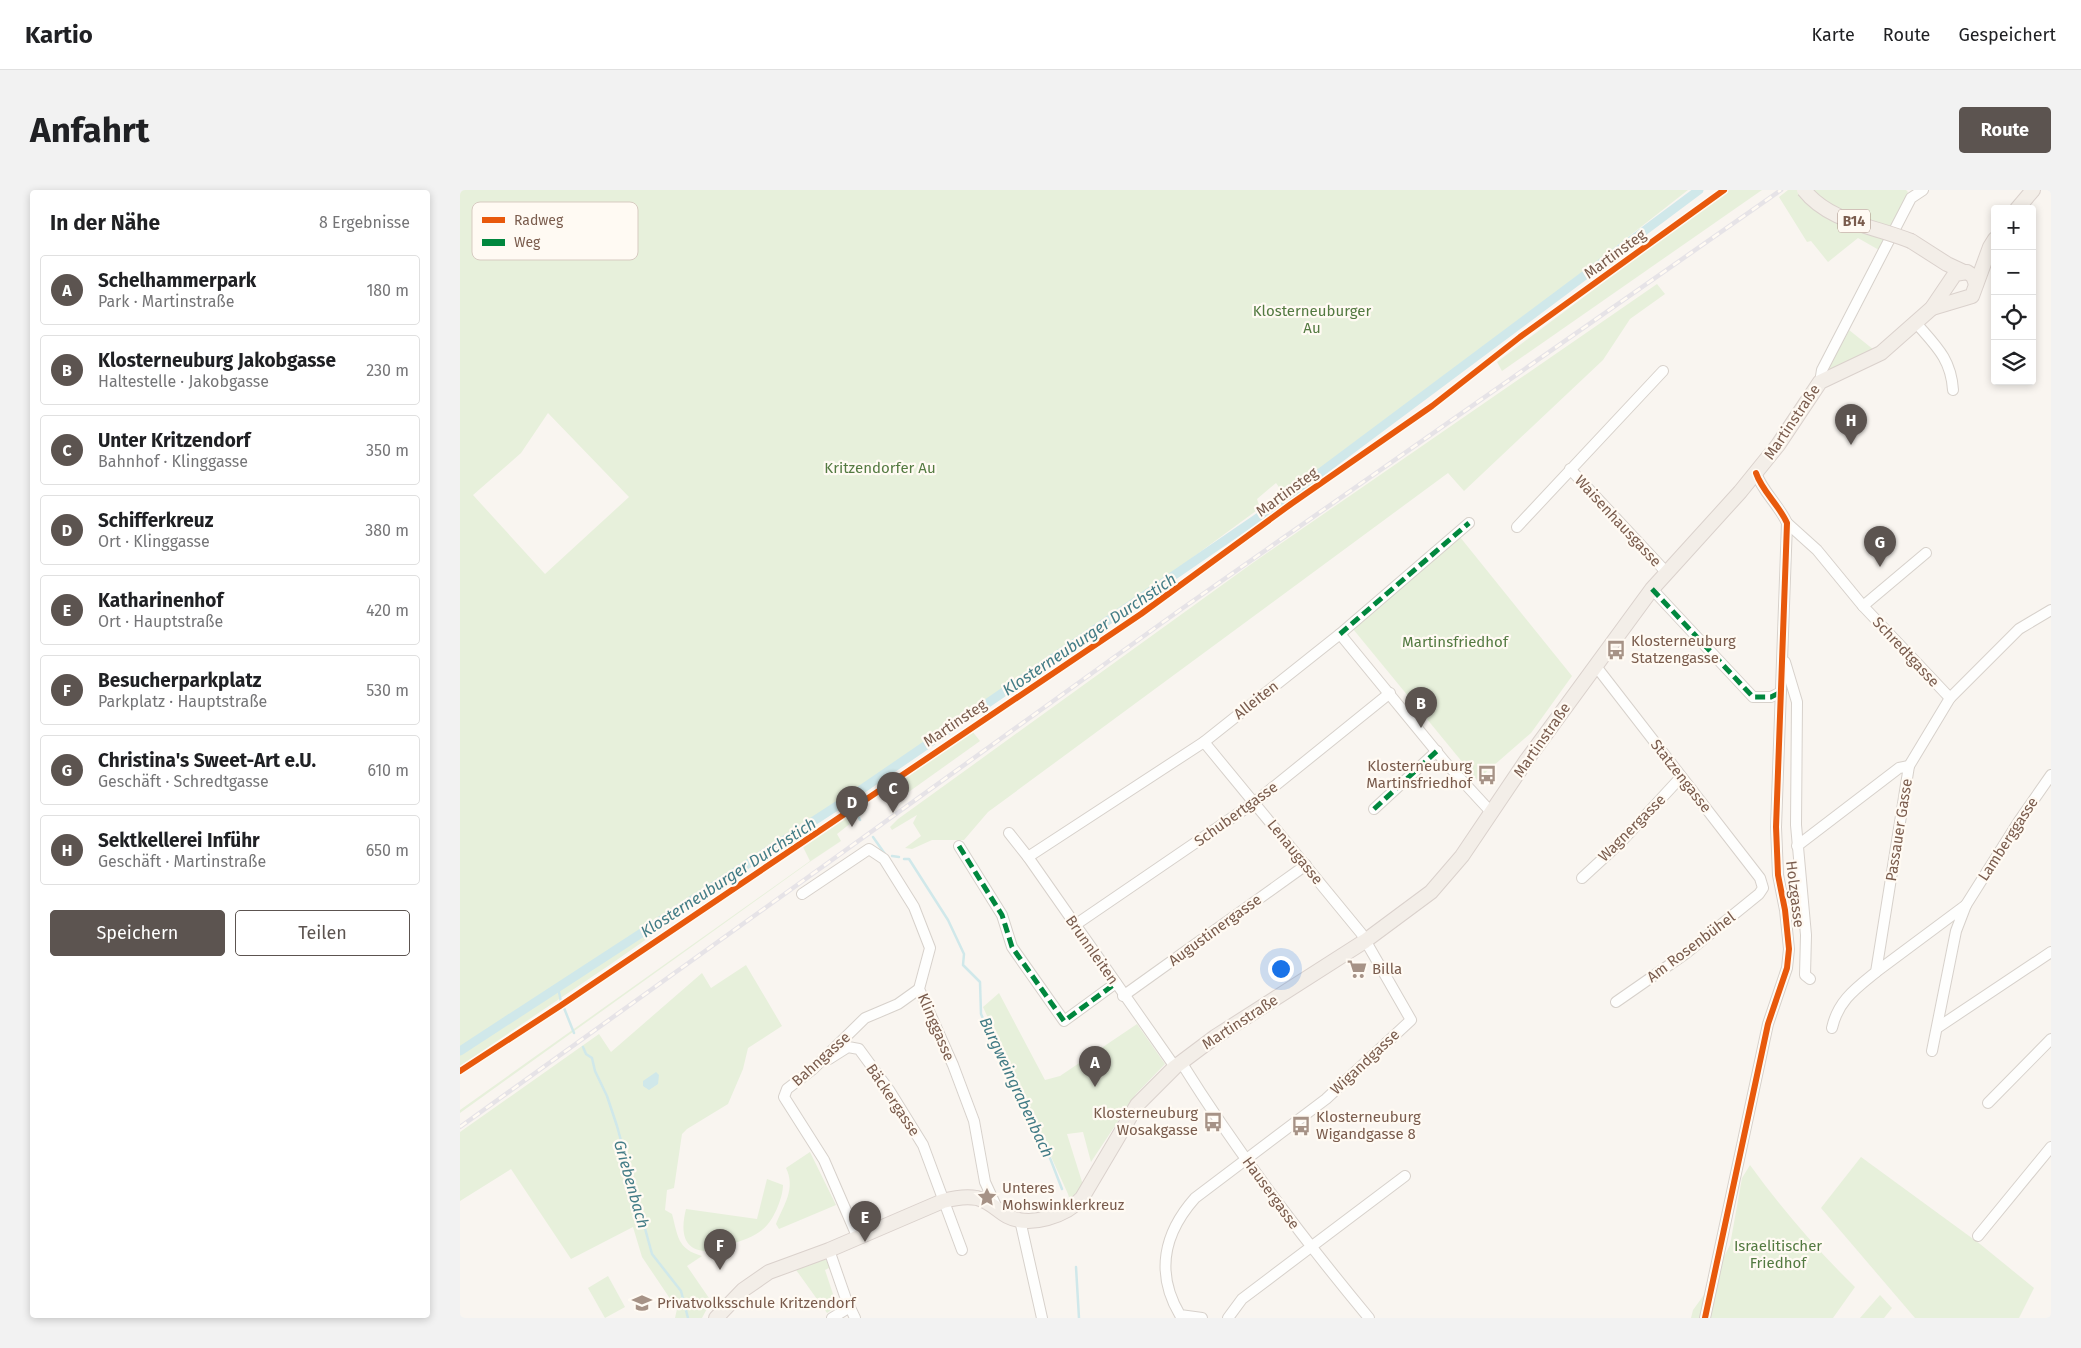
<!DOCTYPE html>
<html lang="de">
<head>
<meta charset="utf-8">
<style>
  body { margin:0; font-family:"Fira Sans",sans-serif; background:#f2f2f2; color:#202124 }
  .controls { position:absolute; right:15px; top:15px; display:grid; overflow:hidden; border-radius:5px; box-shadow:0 2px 8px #0003 }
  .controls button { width:45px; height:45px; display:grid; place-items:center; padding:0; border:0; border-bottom:1px solid #e0e0e0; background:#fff; color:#202124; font:25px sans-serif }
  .you { position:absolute; left:820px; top:778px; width:18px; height:18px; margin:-12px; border:4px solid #fff; border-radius:50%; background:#1a73e8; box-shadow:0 0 0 8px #1a73e833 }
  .badge { display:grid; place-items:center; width:32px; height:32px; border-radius:50%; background:#5c5450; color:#fff; font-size:16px; font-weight:700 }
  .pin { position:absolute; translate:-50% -41px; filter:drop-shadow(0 1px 2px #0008) }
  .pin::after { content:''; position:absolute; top:26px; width:18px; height:15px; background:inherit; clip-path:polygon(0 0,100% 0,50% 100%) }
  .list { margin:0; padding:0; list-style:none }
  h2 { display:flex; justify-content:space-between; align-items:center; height:65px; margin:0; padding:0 20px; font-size:21px }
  h2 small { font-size:16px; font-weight:400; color:#757577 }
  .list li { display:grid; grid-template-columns:32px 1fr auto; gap:15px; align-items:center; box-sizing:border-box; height:70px; margin:0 10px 10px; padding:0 10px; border:1px solid #e0e0e0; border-radius:5px }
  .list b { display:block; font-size:19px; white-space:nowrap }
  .list p { margin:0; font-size:16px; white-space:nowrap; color:#757577 }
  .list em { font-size:16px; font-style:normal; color:#757577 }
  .actions { display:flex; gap:10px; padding:15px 20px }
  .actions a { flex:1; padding:11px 0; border:1px solid #5c5450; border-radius:5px; text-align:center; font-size:18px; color:#5c5450 }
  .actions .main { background:#5c5450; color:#fff }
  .icon { flex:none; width:28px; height:28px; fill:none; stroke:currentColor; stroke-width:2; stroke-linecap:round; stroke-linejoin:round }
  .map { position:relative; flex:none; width:1591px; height:1128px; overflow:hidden; border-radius:5px }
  header { display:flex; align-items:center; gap:30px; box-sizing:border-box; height:70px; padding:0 25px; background:#fff; border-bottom:1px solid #e0e0e0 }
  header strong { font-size:24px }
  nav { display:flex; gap:28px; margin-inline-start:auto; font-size:18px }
  .intro { display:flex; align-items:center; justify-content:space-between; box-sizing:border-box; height:120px; padding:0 30px }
  h1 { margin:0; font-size:35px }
  .button { padding:12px 22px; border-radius:5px; background:#5c5450; color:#fff; font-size:18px; font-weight:700 }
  main { display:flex; gap:30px; padding:0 30px }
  aside { flex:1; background:#fff; border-radius:5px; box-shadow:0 2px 8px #0003 }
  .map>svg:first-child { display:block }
</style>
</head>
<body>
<header>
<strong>Kartio</strong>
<nav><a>Karte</a><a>Route</a><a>Gespeichert</a></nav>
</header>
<div class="intro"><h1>Anfahrt</h1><a class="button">Route</a></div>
<main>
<aside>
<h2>In der Nähe<small>8 Ergebnisse</small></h2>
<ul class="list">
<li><span class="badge">A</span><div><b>Schelhammerpark</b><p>Park · Martinstraße</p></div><em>180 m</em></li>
<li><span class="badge">B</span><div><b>Klosterneuburg Jakobgasse</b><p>Haltestelle · Jakobgasse</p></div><em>230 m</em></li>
<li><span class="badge">C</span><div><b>Unter Kritzendorf</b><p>Bahnhof · Klinggasse</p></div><em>350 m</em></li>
<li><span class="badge">D</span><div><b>Schifferkreuz</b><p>Ort · Klinggasse</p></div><em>380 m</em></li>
<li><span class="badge">E</span><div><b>Katharinenhof</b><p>Ort · Hauptstraße</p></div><em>420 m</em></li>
<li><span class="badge">F</span><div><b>Besucherparkplatz</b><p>Parkplatz · Hauptstraße</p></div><em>530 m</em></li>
<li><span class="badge">G</span><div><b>Christina's Sweet-Art e.U.</b><p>Geschäft · Schredtgasse</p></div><em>610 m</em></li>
<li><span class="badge">H</span><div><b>Sektkellerei Inführ</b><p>Geschäft · Martinstraße</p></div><em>650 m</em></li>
</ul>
<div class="actions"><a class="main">Speichern</a><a>Teilen</a></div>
</aside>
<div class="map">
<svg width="1591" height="1128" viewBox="0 0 1591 1128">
  <rect width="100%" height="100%" fill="#f9f5f0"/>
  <g fill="#e7f0db" fill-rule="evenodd">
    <path d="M 0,0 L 1228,0 L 830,312 L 816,293 L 797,309 L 800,318 L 706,387 L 151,774 L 0,876 ZM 88,223 L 169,307 L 85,384 L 13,305 L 61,263 Z"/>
    <path d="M 1267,0 L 1302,0 L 1042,181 L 1037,172 Z"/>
    <path d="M 1328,0 L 1446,0 L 1448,2 L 1419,60 L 1398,48 L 1368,72 L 1351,51 L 1347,52 L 1319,7 Z"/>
    <path d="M 1197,94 L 1205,104 L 1170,129 L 1143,170 L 1004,301 L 988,283 L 528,622 L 504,650 L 472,650 L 452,659 L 445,658 L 461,646 L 453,633 L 457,625 L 432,640 L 430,637 L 438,629 L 794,372 Z"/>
    <path d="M 1389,140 L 1414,160 L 1364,186 Z"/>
    <path d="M 1000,347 L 1112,486 L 1071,543 L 1017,590 L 893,439 Z"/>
    <path d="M 512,541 L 520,551 L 443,606 L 433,593 Z"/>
    <path d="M 408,611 L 405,622 L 377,644 L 381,651 L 351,671 L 0,923 L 0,920 L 350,671 L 342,655 Z"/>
    <path d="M 286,775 L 322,836 L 288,858 L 283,879 L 268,914 L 227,939 L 222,944 L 214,998 L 207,1000 L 205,1020 L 212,1024 C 218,1046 217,1059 242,1066 L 227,1076 L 251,1111 L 242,1128 L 215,1128 L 217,1119 L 182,1067 L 173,1037 L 111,1069 L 51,979 L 0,1011 L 0,942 L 139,844 L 151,862 L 242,783 L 251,798 Z"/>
    <path d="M 539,803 L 585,890 L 600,886 L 677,834 L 705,874 L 676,904 L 631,972 L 623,942 L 607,944 L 623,995 L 611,1014 L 608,1004 L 523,817 Z"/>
    <path d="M 350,962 L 376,1015 L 319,1039 L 316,1034 C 324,1014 336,999 326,978 Z"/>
    <path d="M 1401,967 L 1520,1054 L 1574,1098 L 1559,1128 L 1455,1128 L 1361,1018 Z"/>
    <path d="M 1290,975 C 1322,1019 1356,1059 1395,1097 L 1373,1128 L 1231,1128 L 1233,1120 L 1246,1102 L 1270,1055 L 1282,988 Z"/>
    <path d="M 307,989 L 323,995 C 323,1008 313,1032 302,1040 C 293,1047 282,1051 271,1054 C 264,1056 255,1061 248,1061 C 221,1061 221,1039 226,1019 L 297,1029 Z"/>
    <path d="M 361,1067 L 369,1072 L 371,1077 L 365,1080 L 377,1116 L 367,1123 L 334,1077 Z"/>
    <path d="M 148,1086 L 165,1117 L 145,1128 L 128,1098 Z"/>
    <path d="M 1420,1105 L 1432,1118 L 1424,1128 L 1400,1128 Z"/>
  </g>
  <path fill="#d0e8ea" d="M 196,882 L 199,885 L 198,894 L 189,900 L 183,896 L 183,891 Z"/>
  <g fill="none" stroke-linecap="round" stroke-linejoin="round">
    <g stroke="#d0e8ea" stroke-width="2.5">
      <path d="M 389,608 L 400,630"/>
      <path d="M 413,647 L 425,664"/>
      <path d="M 432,666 L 439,667"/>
      <path d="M 444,669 L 449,669 L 488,730 L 504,764 L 503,775 L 520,792 L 521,824 L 539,866 L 583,950 L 602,999"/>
      <path d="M 98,797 L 101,812"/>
      <path d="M 104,818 L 114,843"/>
      <path d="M 123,857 L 126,864 L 132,868 L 135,881 L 147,906 L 157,936 L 192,1064 L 221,1101 L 228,1128"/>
      <path d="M 616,1077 L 619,1128"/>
    </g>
    <path stroke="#d0e8ea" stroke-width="9" d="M 0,861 L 389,608 L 821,312 L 1239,0"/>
    <defs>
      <g id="minor">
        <path d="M 1456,133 C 1476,156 1491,169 1493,200"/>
        <path d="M 1360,192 L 1362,180 L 1451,8 L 1463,0"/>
        <path d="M 1110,279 L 1207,383"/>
        <path d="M 1327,333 L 1357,360 L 1403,416 L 1490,508"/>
        <path d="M 1057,337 L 1203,181"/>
        <path d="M 1192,399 L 1293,507 L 1311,507 L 1321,502"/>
        <path d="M 1403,416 L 1466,363"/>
        <path d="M 880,444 L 985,572 L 1031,622"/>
        <path d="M 1325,472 L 1337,512 L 1336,635 L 1346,745 L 1345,785 L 1350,789"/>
        <path d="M 1135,475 L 1300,688 L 1303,698 L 1299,704 L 1225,764 L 1156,812"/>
        <path d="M 1449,576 L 1490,508 L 1559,439 L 1591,420"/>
        <path d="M 914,619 L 977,561"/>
        <path d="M 549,643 L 568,667 L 715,877"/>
        <path d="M 499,656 L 542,725 L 552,757 L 604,831 L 656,793"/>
        <path d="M 1337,656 L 1439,578 L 1449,576 L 1416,782 C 1395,799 1378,811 1372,838"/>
        <path d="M 568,667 L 744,552 L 880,444 L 1009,333"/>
        <path d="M 1122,688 L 1161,652 L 1221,587"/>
        <path d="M 342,704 L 409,659 L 424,669 L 454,717 L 470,758 L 459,799 L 493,875 L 514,931 L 525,992 L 537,1018"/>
        <path d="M 1506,715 L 1559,631 L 1591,585"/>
        <path d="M 615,735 L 795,612 L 930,503"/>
        <path d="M 1416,782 L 1506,715 L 1496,741 L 1472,861"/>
        <path d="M 663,806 L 846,675"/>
        <path d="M 1477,838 L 1591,762"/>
        <path d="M 369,869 L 388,857 L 399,859 L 429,900 L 463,955 L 502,1060"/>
        <path d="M 721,872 C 777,962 841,1046 909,1128"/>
        <path d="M 1528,913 L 1591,849"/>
        <path d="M 560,1030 L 582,1128"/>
        <path d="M 397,1046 L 364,970 L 324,907 L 327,899 L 353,879 L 405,828 L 438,814 L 459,799"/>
        <path d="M 1518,1046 L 1591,957"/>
        <path d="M 369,1060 L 386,1109 L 395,1128"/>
        <path d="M 372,1128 L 390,1117"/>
        <path d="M 742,1128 L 720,1125 C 695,1083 704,1043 735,1008 L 866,909 L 951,830 L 901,743 L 744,552"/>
        <path d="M 768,1128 L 782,1109 L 945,986"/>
        <path d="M 1245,1128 L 1308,834 L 1327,778 L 1329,759 L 1325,720 L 1318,685 L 1316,637 L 1327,333 C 1319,315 1302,301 1296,283"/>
      </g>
      <g id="major">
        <path d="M 1557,19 L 1573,0"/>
        <path d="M 1451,51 L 1487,74 L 1502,81"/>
        <path d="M 1472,118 L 1512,106 L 1530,57 L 1535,49"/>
        <path d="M 256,1128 L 283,1100 L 309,1082 L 369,1060 L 483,1011 C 494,1008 506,1006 517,1008 C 529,1011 537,1020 547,1026 C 570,1038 606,1026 622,1008 L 677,915 L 715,877 L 755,847 L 905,751 L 971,702 L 1002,666 L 1066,571 L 1192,399 L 1280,302 L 1318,255 L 1360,192 L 1421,163 L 1472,118 L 1495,84 L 1507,82 L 1513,86 L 1516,94"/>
      </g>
    </defs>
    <use href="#minor" stroke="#d7d1cb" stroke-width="12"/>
    <use href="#major" stroke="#dad1cc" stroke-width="16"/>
    <use href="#minor" stroke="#fefefd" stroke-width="10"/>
    <use href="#major" stroke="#f3eee8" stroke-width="14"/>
    <defs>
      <path id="rail" d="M 0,937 L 720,420 L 1321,0"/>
    </defs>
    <use href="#rail" stroke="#e6e3e7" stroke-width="4.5"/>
    <use href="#rail" stroke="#fffaf3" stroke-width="2.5" stroke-dasharray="8" stroke-linecap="butt"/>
    <defs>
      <path id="major-bridge" d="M 1344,0 C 1369,32 1414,36 1451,51"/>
    </defs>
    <use href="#major-bridge" stroke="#dad1cc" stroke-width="16" stroke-linecap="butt"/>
    <use href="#major-bridge" stroke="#f3eee8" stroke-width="14"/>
    <g stroke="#00873e" stroke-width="5" stroke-dasharray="10 5" stroke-linecap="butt">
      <path d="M 1192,399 L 1293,507 L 1311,507 L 1321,502"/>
      <path d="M 880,444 L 1009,333"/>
      <path d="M 914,619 L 977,561"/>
      <path d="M 499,656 L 542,725 L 552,757 L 604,831 L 656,793"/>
    </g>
    <defs>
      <g id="cycleway">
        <path d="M 0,881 L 100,816 L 681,424 L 831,314 L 972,216 L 1060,147 L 1264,0"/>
        <path d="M 1245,1128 L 1308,834 L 1327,778 L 1329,759 L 1325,720 L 1318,685 L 1316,637 L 1327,333 C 1319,315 1302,301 1296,283"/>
      </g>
    </defs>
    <use href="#cycleway" stroke="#fffaf3" stroke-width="9"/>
    <use href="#cycleway" stroke="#e8590c" stroke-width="6"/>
  </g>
  <defs>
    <symbol id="bus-bare" viewBox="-9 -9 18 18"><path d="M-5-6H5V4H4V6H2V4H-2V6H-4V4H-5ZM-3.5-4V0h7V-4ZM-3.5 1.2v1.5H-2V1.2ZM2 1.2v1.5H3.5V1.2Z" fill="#a69286" stroke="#fffaf3" stroke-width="2.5" paint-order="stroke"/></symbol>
    <symbol id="supermarket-bare" viewBox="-9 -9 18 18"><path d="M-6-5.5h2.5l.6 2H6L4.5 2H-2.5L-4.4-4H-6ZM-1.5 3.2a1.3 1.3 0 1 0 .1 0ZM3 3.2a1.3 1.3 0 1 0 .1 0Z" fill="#a69286" stroke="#fffaf3" stroke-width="2.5" paint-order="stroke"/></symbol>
    <symbol id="sight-bare" viewBox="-9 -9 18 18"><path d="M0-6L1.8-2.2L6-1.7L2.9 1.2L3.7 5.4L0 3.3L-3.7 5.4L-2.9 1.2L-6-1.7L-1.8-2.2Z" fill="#a69286" stroke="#fffaf3" stroke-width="2.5" paint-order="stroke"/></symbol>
    <symbol id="school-bare" viewBox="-9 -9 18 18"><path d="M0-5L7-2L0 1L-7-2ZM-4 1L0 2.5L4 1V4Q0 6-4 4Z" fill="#a69286" stroke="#fffaf3" stroke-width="2.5" paint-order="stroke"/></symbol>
  </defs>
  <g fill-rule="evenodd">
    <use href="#bus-bare" x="1142" y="446" width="28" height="28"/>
    <use href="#bus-bare" x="1013" y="571" width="28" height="28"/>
    <use href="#supermarket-bare" x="883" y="765" width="28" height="28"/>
    <use href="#bus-bare" x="739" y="918" width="28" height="28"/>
    <use href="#bus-bare" x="827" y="922" width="28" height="28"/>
    <use href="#sight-bare" x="513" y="993" width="28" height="28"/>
    <use href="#school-bare" x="168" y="1099" width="28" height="28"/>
  </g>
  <g text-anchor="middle" stroke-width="4.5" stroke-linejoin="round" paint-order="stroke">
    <rect fill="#fffaf3" stroke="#a28b7f" stroke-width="1" x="1378" y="19.5" width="32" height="23" rx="4"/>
    <g font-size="14" font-weight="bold" fill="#7a5c4d">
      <text x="1394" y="36">B14</text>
    </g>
    <g font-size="15" fill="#7a5c4d" stroke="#fffaf3">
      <text transform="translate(1155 64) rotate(-36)" y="5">Martinsteg</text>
      <text transform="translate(1332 232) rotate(-56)" y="5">Martinstraße</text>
      <text transform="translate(827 302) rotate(-36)" y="5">Martinsteg</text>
      <text transform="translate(1158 331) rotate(47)" y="5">Waisenhausgasse</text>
      <text transform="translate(1446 462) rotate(47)" y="5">Schredtgasse</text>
      <text transform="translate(796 510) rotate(-38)" y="5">Alleiten</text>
      <text transform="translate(495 533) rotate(-34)" y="5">Martinsteg</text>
      <text transform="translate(1082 550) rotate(-55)" y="5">Martinstraße</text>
      <text transform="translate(1221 586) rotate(52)" y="5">Statzengasse</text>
      <text transform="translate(776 624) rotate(-36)" y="5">Schubertgasse</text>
      <text transform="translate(1172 638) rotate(-45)" y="5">Wagnergasse</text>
      <text transform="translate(1439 640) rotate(-81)" y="5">Passauer Gasse</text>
      <text transform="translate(1548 649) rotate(-57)" y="5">Lamberggasse</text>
      <text transform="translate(835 662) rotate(51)" y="5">Lenaugasse</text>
      <text transform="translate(1335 704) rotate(83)" y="5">Holzgasse</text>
      <text transform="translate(755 740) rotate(-36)" y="5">Augustinergasse</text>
      <text transform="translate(1231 757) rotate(-37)" y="5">Am Rosenbühel</text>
      <text transform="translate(632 760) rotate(55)" y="5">Brunnleiten</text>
      <text transform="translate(780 832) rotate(-33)" y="5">Martinstraße</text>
      <text transform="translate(476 837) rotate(67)" y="5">Klinggasse</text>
      <text transform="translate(361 869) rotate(-42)" y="5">Bahngasse</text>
      <text transform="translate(905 872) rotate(-43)" y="5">Wigandgasse</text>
      <text transform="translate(433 910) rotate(56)" y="5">Bäckergasse</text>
      <text transform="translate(811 1003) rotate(54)" y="5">Hausergasse</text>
    </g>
    <g font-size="15" fill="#537a41" stroke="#fffaf3">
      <text x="852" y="126">Klosterneuburger<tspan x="852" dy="17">Au</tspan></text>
      <text x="420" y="283">Kritzendorfer Au</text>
      <text x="995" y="457">Martinsfriedhof</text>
      <text x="1318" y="1061">Israelitischer<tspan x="1318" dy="17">Friedhof</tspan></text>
    </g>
    <g font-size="15" fill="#7a5c4d" stroke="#fffaf3" text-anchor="start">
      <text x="1171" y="456">Klosterneuburg<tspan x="1171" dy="17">Statzengasse</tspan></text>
      <text x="1012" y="581" text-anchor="end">Klosterneuburg<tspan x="1012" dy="17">Martinsfriedhof</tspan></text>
      <text x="912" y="784">Billa</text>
      <text x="738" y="928" text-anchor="end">Klosterneuburg<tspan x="738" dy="17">Wosakgasse</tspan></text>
      <text x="856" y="932">Klosterneuburg<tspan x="856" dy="17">Wigandgasse 8</tspan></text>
      <text x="542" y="1003">Unteres<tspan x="542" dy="17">Mohswinklerkreuz</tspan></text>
      <text x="197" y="1118">Privatvolksschule Kritzendorf</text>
    </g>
    <g font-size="16" font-style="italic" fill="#437c86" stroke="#fffaf3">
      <text transform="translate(629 444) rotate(-34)" y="6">Klosterneuburger Durchstich</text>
      <text transform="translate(268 687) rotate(-33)" y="6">Klosterneuburger Durchstich</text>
      <text transform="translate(557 897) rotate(65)" y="6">Burgweingrabenbach</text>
      <text transform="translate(172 994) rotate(74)" y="6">Griebenbach</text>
    </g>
  </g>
  <rect x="12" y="12" width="166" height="58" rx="8" fill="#fffaf3" stroke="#d7cbc1" stroke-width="1"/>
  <rect x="22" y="27" width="23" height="6" fill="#e8590c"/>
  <rect x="22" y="49" width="23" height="7" fill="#00873e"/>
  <g font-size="14" fill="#7a5c4d">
    <text x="54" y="35">Radweg</text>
    <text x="54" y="57">Weg</text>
  </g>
</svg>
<div class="controls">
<button>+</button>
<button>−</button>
<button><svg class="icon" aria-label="locate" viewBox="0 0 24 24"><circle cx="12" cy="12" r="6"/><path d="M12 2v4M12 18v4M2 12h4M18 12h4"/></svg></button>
<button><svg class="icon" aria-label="layers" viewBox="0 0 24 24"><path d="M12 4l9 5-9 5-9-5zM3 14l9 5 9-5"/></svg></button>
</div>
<div class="you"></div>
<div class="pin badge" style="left:635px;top:897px">A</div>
<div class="pin badge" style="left:961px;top:538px">B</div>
<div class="pin badge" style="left:433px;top:623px">C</div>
<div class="pin badge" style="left:392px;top:637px">D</div>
<div class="pin badge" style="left:405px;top:1052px">E</div>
<div class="pin badge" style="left:260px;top:1080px">F</div>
<div class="pin badge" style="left:1420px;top:377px">G</div>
<div class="pin badge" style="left:1391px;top:255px">H</div>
</div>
</main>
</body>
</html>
